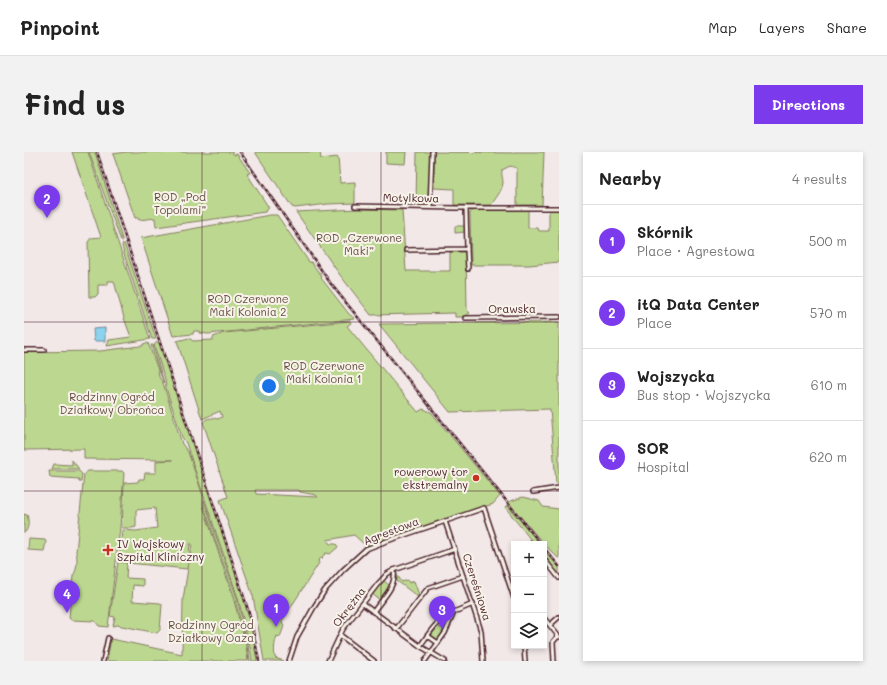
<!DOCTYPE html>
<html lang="en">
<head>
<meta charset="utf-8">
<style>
  body { margin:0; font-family:Mali,sans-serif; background:#f2f2f2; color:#222 }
  .controls { position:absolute; right:12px; bottom:12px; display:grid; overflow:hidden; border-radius:0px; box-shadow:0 2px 6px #0003 }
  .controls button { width:36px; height:36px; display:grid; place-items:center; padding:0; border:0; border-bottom:1px solid #e0e0e0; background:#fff; color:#222; font:20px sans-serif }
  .you { position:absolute; left:245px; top:234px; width:14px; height:14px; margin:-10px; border:3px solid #fff; border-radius:50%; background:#1a73e8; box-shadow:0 0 0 6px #1a73e833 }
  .badge { display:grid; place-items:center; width:26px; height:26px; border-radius:50%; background:#7c3aed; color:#fff; font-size:13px; font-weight:700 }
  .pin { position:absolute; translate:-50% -33px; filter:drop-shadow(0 1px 2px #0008) }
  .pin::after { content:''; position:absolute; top:21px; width:14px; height:12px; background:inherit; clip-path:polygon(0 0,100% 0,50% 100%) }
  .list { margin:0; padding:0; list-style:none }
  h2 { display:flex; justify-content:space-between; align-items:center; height:52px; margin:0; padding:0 16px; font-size:17px }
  h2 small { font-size:13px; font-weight:400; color:#767676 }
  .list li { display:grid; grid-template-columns:26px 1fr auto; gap:12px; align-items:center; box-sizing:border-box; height:72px; padding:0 16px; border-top:1px solid #e0e0e0 }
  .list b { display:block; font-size:15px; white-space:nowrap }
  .list p { margin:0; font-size:13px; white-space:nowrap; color:#767676 }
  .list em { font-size:13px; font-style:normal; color:#767676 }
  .icon { flex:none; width:22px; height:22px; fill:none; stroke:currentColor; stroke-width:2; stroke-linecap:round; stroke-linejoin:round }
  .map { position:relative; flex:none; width:535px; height:509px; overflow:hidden; border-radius:0px }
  header { display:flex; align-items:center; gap:24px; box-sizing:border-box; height:56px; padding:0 20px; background:#fff; border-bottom:1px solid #e0e0e0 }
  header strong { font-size:19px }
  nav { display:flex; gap:22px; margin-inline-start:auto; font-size:14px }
  .intro { display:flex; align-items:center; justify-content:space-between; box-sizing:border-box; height:96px; padding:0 24px }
  h1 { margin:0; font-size:28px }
  .button { padding:10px 18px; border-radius:0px; background:#7c3aed; color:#fff; font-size:14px; font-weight:700 }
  main { display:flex; gap:24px; padding:0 24px }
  aside { flex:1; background:#fff; border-radius:0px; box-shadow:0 2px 6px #0003 }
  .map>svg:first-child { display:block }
</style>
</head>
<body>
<header>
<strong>Pinpoint</strong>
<nav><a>Map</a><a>Layers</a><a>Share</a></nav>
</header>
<div class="intro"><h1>Find us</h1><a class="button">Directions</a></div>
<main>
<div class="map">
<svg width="535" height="509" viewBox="0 0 535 509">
  <rect width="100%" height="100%" fill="#f2e8e8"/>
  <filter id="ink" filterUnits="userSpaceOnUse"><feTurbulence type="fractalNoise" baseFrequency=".025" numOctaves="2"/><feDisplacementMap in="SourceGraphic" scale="8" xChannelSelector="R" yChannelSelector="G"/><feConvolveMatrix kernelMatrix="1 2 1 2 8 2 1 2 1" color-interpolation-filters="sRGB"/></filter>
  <g filter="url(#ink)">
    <g fill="#bcd890" stroke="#837c5e" fill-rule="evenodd">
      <path d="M 48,0 L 64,0 L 126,187 L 83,194 L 85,188 L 107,185 L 100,166 L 90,129 L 84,129 L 84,133 L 74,133 L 74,142 L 71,145 L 65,145 L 64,90 L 67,86 L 77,85 Z"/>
      <path d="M 65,0 L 71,0 L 99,90 L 97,89 Z"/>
      <path d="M 102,0 L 208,0 L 210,3 L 213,2 L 226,21 L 223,22 L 245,56 L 241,60 L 132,75 L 131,66 L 115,68 L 114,66 L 111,66 L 89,2 Z"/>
      <path d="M 231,0 L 296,0 L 297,7 L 314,5 L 316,31 L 331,30 L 331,51 L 304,52 L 271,56 L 268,55 Z"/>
      <path d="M 362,0 L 382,0 L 381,12 L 362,11 Z"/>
      <path d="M 393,0 L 406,0 L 405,50 L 402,53 L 392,52 Z"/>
      <path d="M 410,0 L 490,1 L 490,0 L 520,0 L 518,53 L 493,53 L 493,16 L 486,14 L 478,18 C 477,23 479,26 479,31 C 478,39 471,47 467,53 L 430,53 L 430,37 L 410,36 Z"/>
      <path d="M 335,57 L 378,58 L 382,119 L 426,119 L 426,100 L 442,100 L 443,158 L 446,161 L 439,165 L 431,165 L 431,161 L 347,163 L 316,123 L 272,60 Z"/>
      <path d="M 448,58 L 504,58 L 504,76 L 514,76 L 515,79 L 525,79 L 525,58 L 535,58 L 535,110 L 505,113 L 447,113 L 446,61 Z"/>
      <path d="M 246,63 L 253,63 L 285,110 L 287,110 L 298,125 L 297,126 L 325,162 L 331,167 L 184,182 L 176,181 L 176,179 L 170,179 L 169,182 L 149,184 L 117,86 Z"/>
      <path d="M 431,74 L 441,74 L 441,80 L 431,81 Z"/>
      <path d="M 100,91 L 132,187 L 128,187 L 100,102 L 98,93 Z"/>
      <path d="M 326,169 L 327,171 L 323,174 L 394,260 L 399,257 L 407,260 L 476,344 L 469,352 L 418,368 L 343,394 L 342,394 L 330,383 L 303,388 L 306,392 L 312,392 L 314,395 L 306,402 L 302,401 L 298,405 L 299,406 L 297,406 L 294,409 L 295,411 L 258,469 L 260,474 L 256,485 L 253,484 C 250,492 250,498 251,506 L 260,509 L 240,509 L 229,444 L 196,348 L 204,345 L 179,270 C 183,265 189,266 194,267 L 198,265 L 196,259 L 178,267 L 153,189 L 165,186 L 169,189 L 189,188 L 189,185 L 200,181 ZM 231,338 L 275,338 L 276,340 L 292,343 L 294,345 L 232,342 Z"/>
      <path d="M 535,170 L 535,331 L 532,331 L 526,257 L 426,260 L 355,172 Z"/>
      <path d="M 133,190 L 135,191 L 217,438 L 227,474 L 233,509 L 228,509 L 226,495 L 214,446 L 162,291 L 158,285 L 142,236 L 141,227 L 130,193 Z"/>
      <path d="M 124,191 L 134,218 L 135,225 L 139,231 L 158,292 L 164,300 L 179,344 L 179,354 L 209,445 L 222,494 L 224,509 L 83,509 L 87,487 L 158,502 L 159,447 L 168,392 L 166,392 L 163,417 L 95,410 L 98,378 L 112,379 L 133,376 L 131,356 L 112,358 L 112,375 L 108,376 L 98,376 L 100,331 L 114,330 L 115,327 L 120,327 L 121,321 L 132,321 L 132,309 L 149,308 L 60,307 L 60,297 L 0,298 L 0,200 L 76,199 L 116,194 L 119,194 L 119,192 Z"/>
      <path d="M 127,193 L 129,193 L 140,231 C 135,220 131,206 127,193 Z"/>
      <path d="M 48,308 L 55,317 L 28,317 L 30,312 L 48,313 Z"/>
      <path d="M 25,319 L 55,319 L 58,322 L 57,330 L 55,330 L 55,327 L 26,325 Z"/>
      <path d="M 64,319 L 98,319 L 100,321 L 96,376 L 84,475 L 75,474 L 71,469 L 47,468 L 45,466 L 49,424 C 53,418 54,407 52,400 L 60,322 Z"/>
      <path d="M 499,345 L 515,349 L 519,355 L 535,357 L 535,407 L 519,391 L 484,350 Z"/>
      <path d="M 180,348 L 213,446 L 224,493 L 226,509 L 225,509 L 223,494 L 210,444 L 180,354 Z"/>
      <path d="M 483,353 L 516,392 L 510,392 L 481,355 Z"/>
      <path d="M 0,362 L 3,363 C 5,368 5,378 0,381 Z"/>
      <path d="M 5,387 L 21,388 L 22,390 L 20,399 L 4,398 Z"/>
      <path d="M 520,397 L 535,415 L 535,423 L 520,405 Z"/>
      <path d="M 94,410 L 103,411 L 102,426 L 119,427 L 119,434 L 109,433 L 108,449 L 136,451 L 138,452 L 136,478 L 133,481 L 93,473 L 89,474 L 91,465 L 86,464 Z"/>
      <path d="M 373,423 L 378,430 L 384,428 L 385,431 L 390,429 L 395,443 L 394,445 L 373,429 Z"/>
      <path d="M 359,428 L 366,434 L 356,448 L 348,442 Z"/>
      <path d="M 414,474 L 416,476 L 417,475 L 421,479 L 414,488 L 407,483 Z"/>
    </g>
    <path fill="#8cd3ed" stroke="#728b9f" d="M 81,176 L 81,189 L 70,189 L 69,177 Z"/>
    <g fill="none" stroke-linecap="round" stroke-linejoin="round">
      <defs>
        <g id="minor">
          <path d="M 331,54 L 432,56 L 535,56"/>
          <path d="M 406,55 L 408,0"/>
          <path d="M 443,97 L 444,117"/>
          <path d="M 382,98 L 443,97 L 442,56"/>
          <path d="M 441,166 L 535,165"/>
          <path d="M 0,198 L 20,198"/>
          <path d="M 509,340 L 535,336"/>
          <path d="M 421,369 L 457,479 L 459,509"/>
          <path d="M 507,391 L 508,392"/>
          <path d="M 520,407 L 535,426"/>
          <path d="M 370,418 L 431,397"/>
          <path d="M 339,452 L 396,494 L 421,509"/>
          <path d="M 520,466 L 535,485"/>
          <path d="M 526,473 L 535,465"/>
          <path d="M 372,477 L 404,436 L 439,424"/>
          <path d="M 316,483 L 350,509"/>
          <path d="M 404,484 L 414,491"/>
          <path d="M 396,494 C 404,483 411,471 423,463 L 427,465"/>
          <path d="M 500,494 L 501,509"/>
          <path d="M 79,509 L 84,486"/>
          <path d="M 265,509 L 273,485 L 290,455 L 301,438 L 319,418 L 342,397 L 360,390 L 460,356 L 490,446"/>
          <path d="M 304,509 L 319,477 L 353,433 L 363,422 L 370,418 C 373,434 358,447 349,460"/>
          <path d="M 401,509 L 421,481 L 430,460 L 449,452"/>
          <path d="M 530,509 L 529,490 L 534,484"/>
        </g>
      </defs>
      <use href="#minor" stroke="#4a1f2b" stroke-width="6"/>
      <use href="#minor" stroke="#f7f3e8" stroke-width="3"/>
      <defs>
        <g id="rail">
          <path d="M 73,0 L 217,436 L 226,464 L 235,509"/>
          <path d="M 216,0 L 307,132 L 517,392"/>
          <path d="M 520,396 L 535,414"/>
        </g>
      </defs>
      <use href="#rail" stroke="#4a1f2b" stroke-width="2.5"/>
      <use href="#rail" stroke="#f7f3e8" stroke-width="1" stroke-dasharray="3" stroke-linecap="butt"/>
    </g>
  </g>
  <path fill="none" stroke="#4a1f2b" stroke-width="1" stroke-opacity="0.55" d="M 178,0 L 178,509M 357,0 L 357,509M 0,170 L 535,170M 0,339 L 535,339"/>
  <g fill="#c8321e" stroke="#f7f3e8" stroke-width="1.5">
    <circle cx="452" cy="326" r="4"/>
    <path d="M82 392h4v4h4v4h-4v4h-4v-4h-4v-4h4z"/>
  </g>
  <g text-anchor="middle" stroke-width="4" stroke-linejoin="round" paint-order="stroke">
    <g font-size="11" fill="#664d44" stroke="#f7f3e8">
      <text x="156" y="49">ROD „Pod<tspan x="156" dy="13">Topolami”</tspan></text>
      <text x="335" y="90">ROD „Czerwone<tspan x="335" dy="13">Maki”</tspan></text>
      <text x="224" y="151">ROD Czerwone<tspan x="224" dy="13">Maki Kolonia 2</tspan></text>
      <text x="300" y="218">ROD Czerwone<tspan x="300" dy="13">Maki Kolonia 1</tspan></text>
      <text x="88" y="249">Rodzinny Ogród<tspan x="88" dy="13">Działkowy Obrońca</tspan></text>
      <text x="187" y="477">Rodzinny Ogród<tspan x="187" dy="13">Działkowy Oaza</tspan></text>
    </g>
    <g font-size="11" fill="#4a1f2b" stroke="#f7f3e8">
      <text transform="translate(387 46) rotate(1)" y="4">Motylkowa</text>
      <text x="488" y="161">Orawska</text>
      <text transform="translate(367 379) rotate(-21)" y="4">Agrestowa</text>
      <text transform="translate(453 435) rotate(72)" y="4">Czereśniowa</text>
      <text transform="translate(325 455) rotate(-53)" y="4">Okrężna</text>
    </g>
    <g font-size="11" fill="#4a1f2b" stroke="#f7f3e8" text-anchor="end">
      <text x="444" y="324">rowerowy tor<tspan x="444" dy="13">ekstremalny</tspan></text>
      <text x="93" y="396" text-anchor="start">IV Wojskowy<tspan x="93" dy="13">Szpital Kliniczny</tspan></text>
    </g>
  </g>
</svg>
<div class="controls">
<button>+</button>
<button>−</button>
<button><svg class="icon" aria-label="layers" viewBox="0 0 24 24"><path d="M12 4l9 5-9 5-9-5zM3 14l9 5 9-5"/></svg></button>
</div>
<div class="you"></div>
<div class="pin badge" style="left:252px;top:475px">1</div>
<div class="pin badge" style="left:23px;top:66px">2</div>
<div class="pin badge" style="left:418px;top:477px">3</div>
<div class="pin badge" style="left:43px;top:461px">4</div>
</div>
<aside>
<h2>Nearby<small>4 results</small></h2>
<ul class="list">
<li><span class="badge">1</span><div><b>Skórnik</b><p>Place · Agrestowa</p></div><em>500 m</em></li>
<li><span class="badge">2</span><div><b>itQ Data Center</b><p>Place</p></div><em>570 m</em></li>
<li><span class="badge">3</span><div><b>Wojszycka</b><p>Bus stop · Wojszycka</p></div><em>610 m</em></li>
<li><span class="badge">4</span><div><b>SOR</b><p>Hospital</p></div><em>620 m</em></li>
</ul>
</aside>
</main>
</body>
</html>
